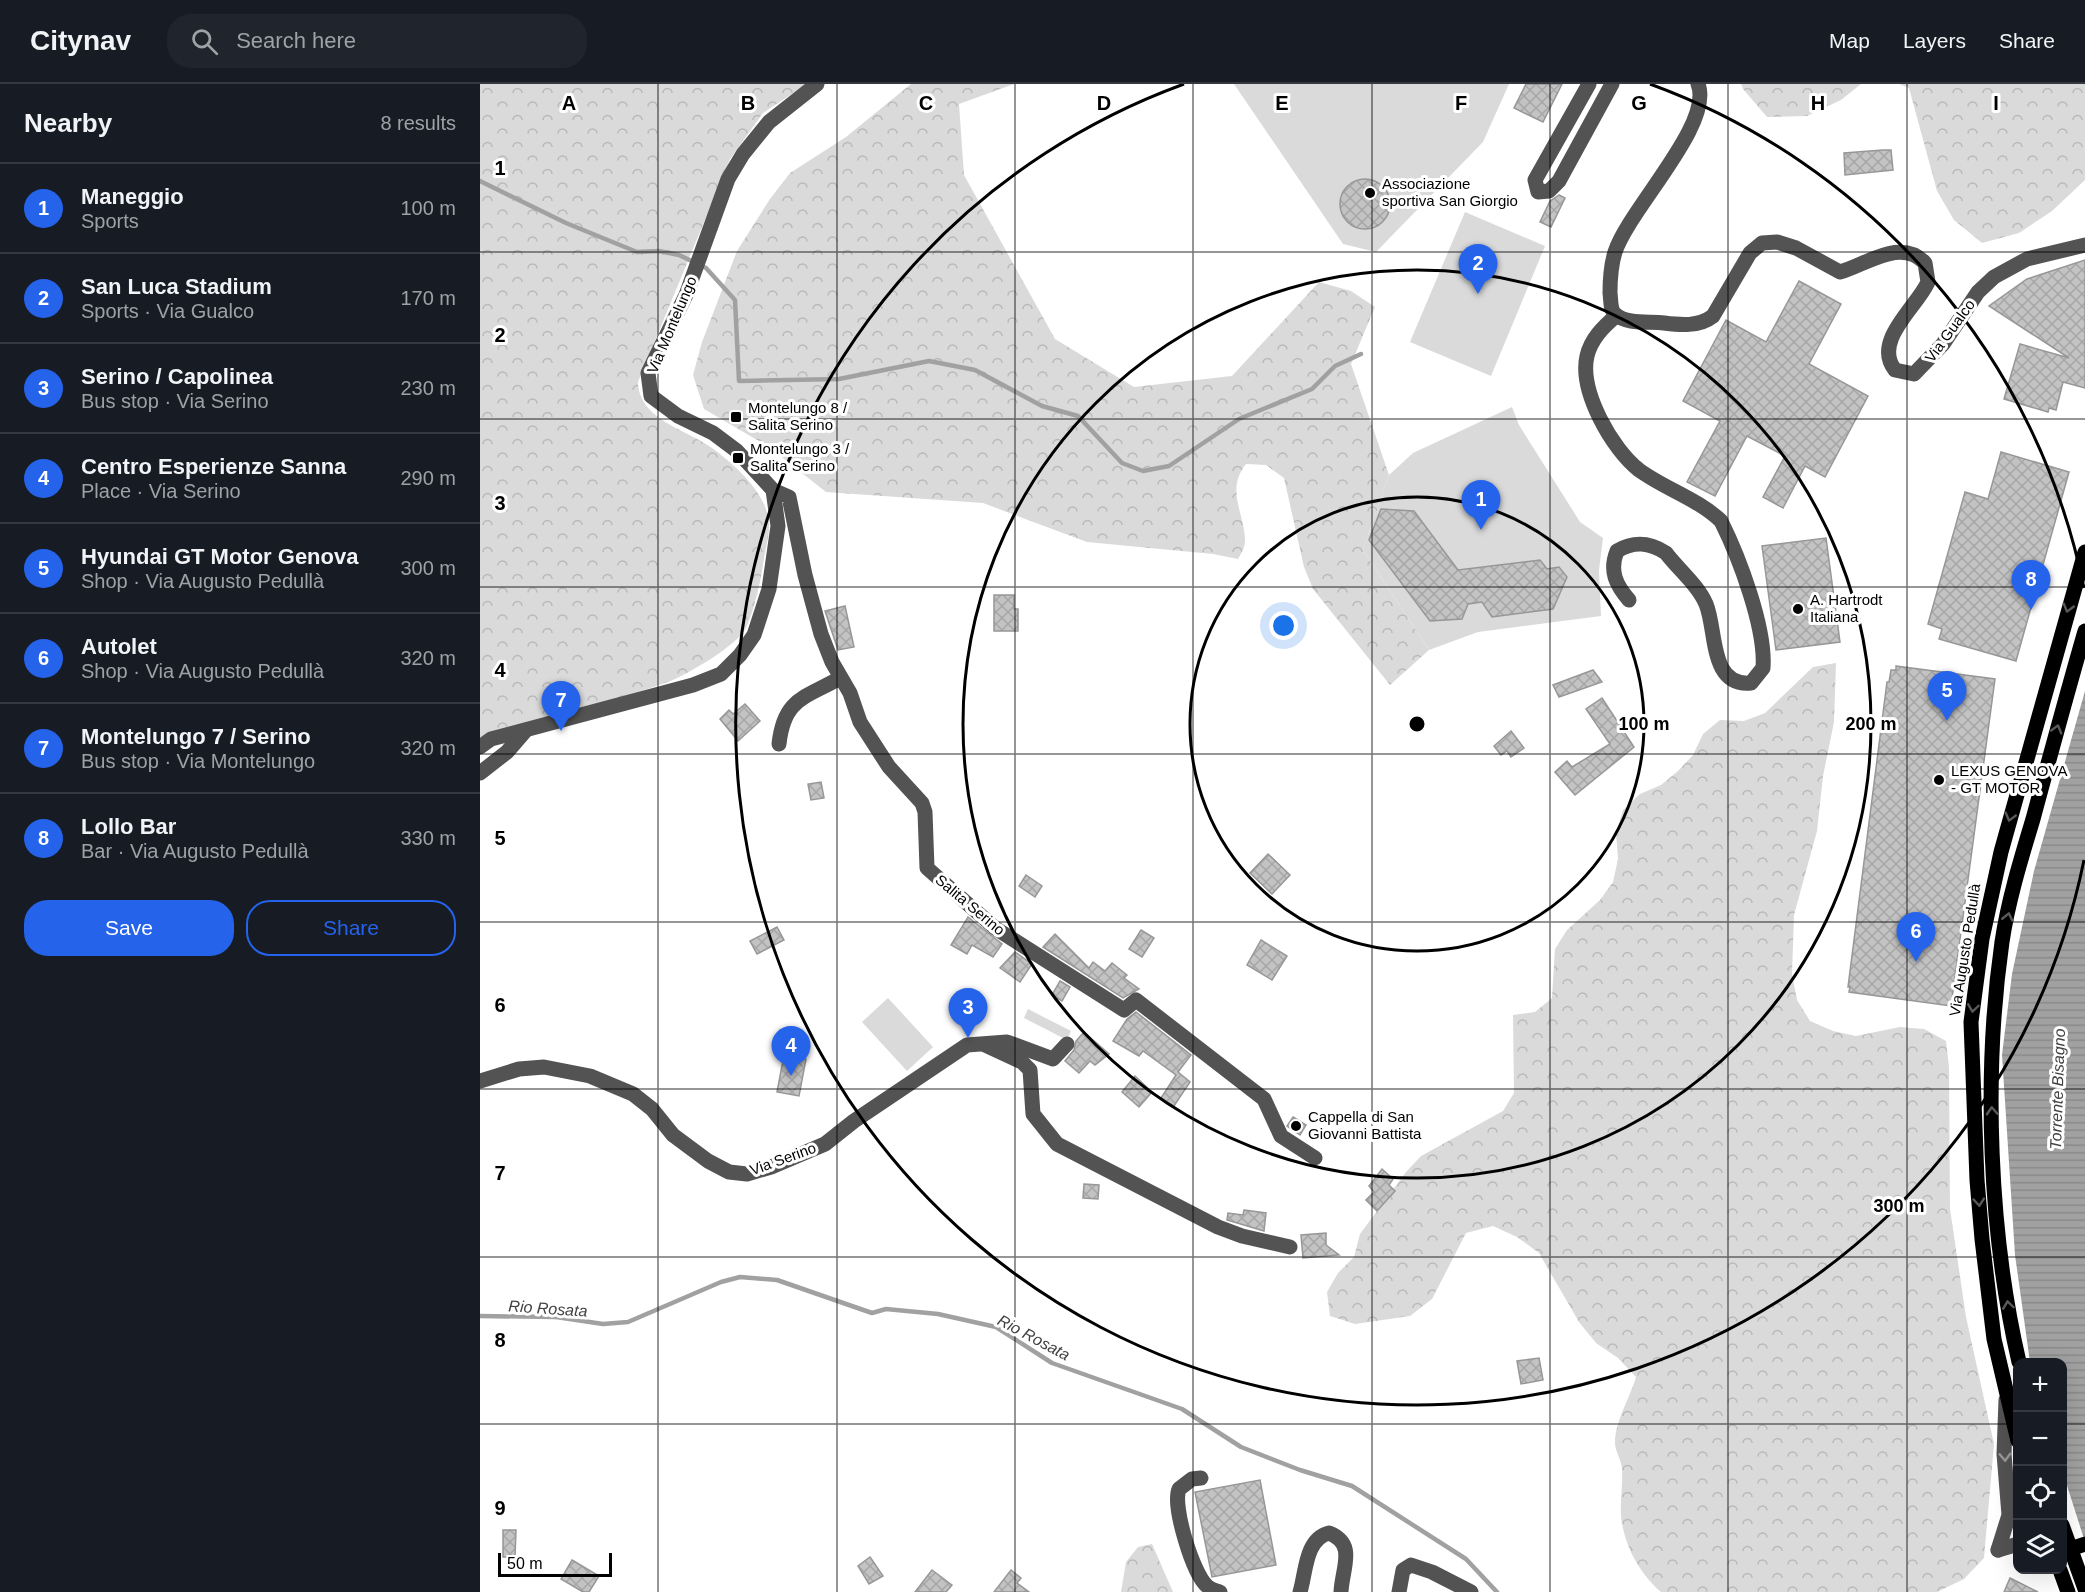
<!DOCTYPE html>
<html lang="en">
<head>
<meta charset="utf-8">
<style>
  body { margin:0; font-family:Arial,sans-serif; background:#20242c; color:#f1f3f6 }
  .controls { position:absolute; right:18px; bottom:18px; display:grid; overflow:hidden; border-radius:12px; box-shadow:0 6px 24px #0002 }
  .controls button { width:54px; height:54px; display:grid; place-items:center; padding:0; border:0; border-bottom:2px solid #363941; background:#171b24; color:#f1f3f6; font:30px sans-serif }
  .scale { position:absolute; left:18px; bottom:15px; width:114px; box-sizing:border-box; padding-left:6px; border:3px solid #000; border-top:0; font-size:16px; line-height:21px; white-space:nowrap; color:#000; -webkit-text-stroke:4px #fff; paint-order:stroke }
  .you { position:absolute; left:804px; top:542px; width:21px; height:21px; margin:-15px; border:4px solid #fff; border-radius:50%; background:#1a73e8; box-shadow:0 0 0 9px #1a73e833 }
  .badge { display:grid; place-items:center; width:39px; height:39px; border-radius:50%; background:#2563eb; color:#fff; font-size:20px; font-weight:700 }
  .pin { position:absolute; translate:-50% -50px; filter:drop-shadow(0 2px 3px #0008) }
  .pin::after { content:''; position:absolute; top:32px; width:21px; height:18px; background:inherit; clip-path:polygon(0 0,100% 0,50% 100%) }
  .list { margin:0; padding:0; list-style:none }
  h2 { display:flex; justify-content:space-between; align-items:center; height:78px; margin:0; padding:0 24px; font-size:26px }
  h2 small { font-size:20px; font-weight:400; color:#9ea1a6 }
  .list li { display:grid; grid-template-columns:39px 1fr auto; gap:18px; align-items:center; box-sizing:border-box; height:90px; padding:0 24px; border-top:2px solid #363941 }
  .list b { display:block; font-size:22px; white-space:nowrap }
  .list p { margin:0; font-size:20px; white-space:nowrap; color:#9ea1a6 }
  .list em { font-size:20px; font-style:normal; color:#9ea1a6 }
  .actions { display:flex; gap:12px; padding:18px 24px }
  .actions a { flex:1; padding:14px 0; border:2px solid #2563eb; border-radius:24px; text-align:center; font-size:21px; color:#2563eb }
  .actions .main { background:#2563eb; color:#fff }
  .icon { flex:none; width:33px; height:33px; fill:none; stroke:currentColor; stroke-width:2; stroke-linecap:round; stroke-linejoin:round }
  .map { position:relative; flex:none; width:1605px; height:1508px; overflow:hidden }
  header { display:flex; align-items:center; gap:36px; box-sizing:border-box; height:84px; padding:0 30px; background:#171b24; border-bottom:2px solid #363941 }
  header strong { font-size:28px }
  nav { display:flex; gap:33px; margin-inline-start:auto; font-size:21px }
  .search { width:420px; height:54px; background:#20242c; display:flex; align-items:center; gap:15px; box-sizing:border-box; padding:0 21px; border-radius:24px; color:#9ea1a6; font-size:22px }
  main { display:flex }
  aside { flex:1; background:#171b24 }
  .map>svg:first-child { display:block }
</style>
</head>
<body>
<header>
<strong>Citynav</strong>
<div class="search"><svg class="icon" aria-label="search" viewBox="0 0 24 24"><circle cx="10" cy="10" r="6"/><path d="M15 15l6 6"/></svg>Search here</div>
<nav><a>Map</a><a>Layers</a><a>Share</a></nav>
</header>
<main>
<aside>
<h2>Nearby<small>8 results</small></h2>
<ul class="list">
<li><span class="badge">1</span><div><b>Maneggio</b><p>Sports</p></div><em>100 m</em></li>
<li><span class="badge">2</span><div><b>San Luca Stadium</b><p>Sports · Via Gualco</p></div><em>170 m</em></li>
<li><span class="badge">3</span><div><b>Serino / Capolinea</b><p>Bus stop · Via Serino</p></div><em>230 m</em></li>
<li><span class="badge">4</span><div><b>Centro Esperienze Sanna</b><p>Place · Via Serino</p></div><em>290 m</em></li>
<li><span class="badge">5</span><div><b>Hyundai GT Motor Genova</b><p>Shop · Via Augusto Pedullà</p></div><em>300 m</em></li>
<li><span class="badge">6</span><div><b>Autolet</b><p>Shop · Via Augusto Pedullà</p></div><em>320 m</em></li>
<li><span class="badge">7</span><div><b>Montelungo 7 / Serino</b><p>Bus stop · Via Montelungo</p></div><em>320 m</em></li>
<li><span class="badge">8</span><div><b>Lollo Bar</b><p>Bar · Via Augusto Pedullà</p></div><em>330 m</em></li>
</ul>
<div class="actions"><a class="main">Save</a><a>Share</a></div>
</aside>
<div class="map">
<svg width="1605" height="1508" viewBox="0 0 1605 1508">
  <defs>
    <pattern id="forest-crowns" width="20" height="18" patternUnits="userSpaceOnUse" patternTransform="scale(1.5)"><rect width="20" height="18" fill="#dadada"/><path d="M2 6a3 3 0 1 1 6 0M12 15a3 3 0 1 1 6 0" fill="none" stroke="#b9b9b9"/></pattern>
    <pattern id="water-rules" width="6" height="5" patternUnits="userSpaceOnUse" patternTransform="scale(1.5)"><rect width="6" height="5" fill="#a1a1a1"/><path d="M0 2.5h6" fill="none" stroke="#898989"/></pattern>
    <pattern id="building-cross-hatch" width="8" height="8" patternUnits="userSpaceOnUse" patternTransform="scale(1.5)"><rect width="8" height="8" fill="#c3c3c3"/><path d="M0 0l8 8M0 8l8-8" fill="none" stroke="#a6a6a6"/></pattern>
  </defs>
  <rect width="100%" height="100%" fill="#fff"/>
  <g fill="#dadada">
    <path d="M 754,0 L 1029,0 L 1003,58 L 896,168 L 863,160 Z"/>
    <path d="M 985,128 L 1065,162 L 1011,292 L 930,258 Z"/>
    <path d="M 1032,323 L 1039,341 L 1100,438 L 1123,454 L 1119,486 L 1121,532 L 998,548 L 949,566 L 883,466 L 909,391 L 933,369 Z"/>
    <path d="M 408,914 L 453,963 L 427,987 L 382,938 Z"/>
    <path d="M 548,925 L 591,947 L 587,956 L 544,934 Z"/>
  </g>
  <g fill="url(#forest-crowns)">
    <path d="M 0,0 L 327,0 L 283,29 L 250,75 L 158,298 C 159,336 206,345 232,364 C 255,381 286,408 289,438 C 290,449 286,463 284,474 C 281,496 275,524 266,544 C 257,562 206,591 188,598 C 126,620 62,633 0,655 Z"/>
    <path d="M 431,0 L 534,0 L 479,20 L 484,91 L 575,255 L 654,303 L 752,292 L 839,198 L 871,207 L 895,223 L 871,280 L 909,391 L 883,466 L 949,566 L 910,601 L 833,505 L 824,483 L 804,394 L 786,381 L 766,380 C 745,406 765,430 765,457 C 765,463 761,470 758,475 L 733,470 L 607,458 L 503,419 L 346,408 L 289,363 L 224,325 L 213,291 L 222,258 L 257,167 L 290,115 L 310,89 L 366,53 Z"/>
    <path d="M 1261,0 L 1381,0 L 1361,16 L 1327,32 L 1287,33 L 1263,5 Z"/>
    <path d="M 1419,0 L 1605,0 L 1605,96 L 1572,127 L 1539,149 L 1502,159 L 1474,136 L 1457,107 L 1429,4 Z"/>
    <path d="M 1356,579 L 1354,638 L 1343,692 L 1337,747 L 1314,831 L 1312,890 L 1317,916 L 1330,937 L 1353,947 L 1376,952 L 1420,943 L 1444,945 L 1466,957 L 1469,983 L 1470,1125 L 1486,1233 L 1514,1360 L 1504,1474 L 1484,1495 L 1457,1508 L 1181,1508 C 1159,1489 1144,1461 1141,1432 C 1140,1417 1143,1401 1142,1386 C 1142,1376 1135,1368 1135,1359 C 1135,1337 1150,1314 1156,1293 L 1138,1274 L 1116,1259 L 1099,1238 L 1059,1169 L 1037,1153 L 1013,1142 L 986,1149 L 952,1215 L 930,1232 L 875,1240 L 850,1232 L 847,1208 L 858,1189 L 874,1173 L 880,1150 L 926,1088 L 941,1072 L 1023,1027 L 1034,1009 L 1033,931 L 1055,928 L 1072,914 L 1075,865 L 1087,846 L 1120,816 L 1133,798 L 1138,775 L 1136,749 L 1143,726 L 1160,710 L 1181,701 L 1198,687 L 1213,671 L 1223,650 L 1240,636 L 1264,637 L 1285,629 L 1333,583 Z"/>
    <path d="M 672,1460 L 693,1508 L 641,1508 L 646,1478 L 658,1463 Z"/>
  </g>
  <path fill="url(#water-rules)" d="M 1605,607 L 1605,1458 L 1583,1389 L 1582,1278 L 1550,1278 L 1535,1171 L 1522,971 L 1532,890 L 1554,787 Z"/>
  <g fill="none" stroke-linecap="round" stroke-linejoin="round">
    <g stroke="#a1a1a1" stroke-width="4.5">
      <path d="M 0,97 L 86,139 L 157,168 L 179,167 L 199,171 L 226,184 L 255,216 L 259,297 L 359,295 L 449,277 L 495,286 L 562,322 L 598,332 L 642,379 L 663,387 L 689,382 L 759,335 L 832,305 L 855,282 L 881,270"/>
      <path d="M 0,1232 L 76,1233 L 123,1240 L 148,1238 L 241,1198 L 260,1193 L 297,1196 L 392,1229 L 406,1225 L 458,1230 L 516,1243 L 572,1279 L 702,1325 L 761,1363 L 820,1386 L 872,1402 L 986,1475 L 1017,1508"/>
    </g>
  </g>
  <g fill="url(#building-cross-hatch)" stroke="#979797" stroke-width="1.5">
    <path d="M 1046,0 L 1082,0 L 1063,38 L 1034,24 Z"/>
    <path d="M 1403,66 L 1411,66 L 1413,86 L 1365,91 L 1364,69 Z"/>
    <circle cx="885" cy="120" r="25"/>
    <path d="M 1079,111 L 1085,114 L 1071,143 L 1060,138 L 1070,117 Z"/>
    <path d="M 1605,176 L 1605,304 L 1583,298 L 1576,326 L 1569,324 L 1568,328 L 1524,315 L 1540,260 L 1589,274 L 1509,222 L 1547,195 Z"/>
    <path d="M 1319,197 L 1361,220 L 1329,280 L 1388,312 L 1345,393 L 1325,382 L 1303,424 L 1283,413 L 1305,372 L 1267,352 L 1235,412 L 1207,398 L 1240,337 L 1203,317 L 1246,236 L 1286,258 Z"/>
    <path d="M 1521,368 L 1589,388 L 1536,577 L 1459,555 L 1462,545 L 1448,540 L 1485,408 L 1508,415 Z"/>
    <path d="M 901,425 L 934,427 L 978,486 L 1060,476 L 1067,485 L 1079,483 L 1087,493 L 1073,525 L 1012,533 L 1002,518 L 988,520 L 982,535 L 950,537 L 889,456 Z"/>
    <path d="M 1346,454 L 1360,558 L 1296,566 L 1282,462 Z"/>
    <path d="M 514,511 L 534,511 L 534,525 L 538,525 L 538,547 L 514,547 Z"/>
    <path d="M 365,522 L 374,563 L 358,566 L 345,527 Z"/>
    <path d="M 1416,582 L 1515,595 L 1471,922 L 1369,908 L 1370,903 L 1368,903 L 1407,598 L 1409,598 L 1411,586 L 1416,586 Z"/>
    <path d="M 1113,586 L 1122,598 L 1079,613 L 1073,601 Z"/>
    <path d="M 1122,614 L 1154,663 L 1095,711 L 1075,688 L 1087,677 L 1092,683 L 1130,660 L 1106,625 Z"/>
    <path d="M 265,620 L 280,637 L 258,657 L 240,635 L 249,626 L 253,630 Z"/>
    <path d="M 1031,647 L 1044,664 L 1031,673 L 1027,667 L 1021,671 L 1014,662 Z"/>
    <path d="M 341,698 L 344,714 L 331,716 L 328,700 Z"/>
    <path d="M 788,770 L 810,791 L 792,810 L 770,789 Z"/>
    <path d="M 546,791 L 562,802 L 555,813 L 539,802 Z"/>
    <path d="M 488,833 L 522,860 L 513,873 L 492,861 L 487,870 L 471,861 Z"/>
    <path d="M 297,843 L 304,856 L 277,870 L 270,857 Z"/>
    <path d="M 661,846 L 674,854 L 662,873 L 649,865 Z"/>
    <path d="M 575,850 L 609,884 L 613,878 L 625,887 L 632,879 L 647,891 L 644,894 L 659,905 L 643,914 L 563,863 Z"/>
    <path d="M 781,856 L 807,872 L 792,896 L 767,881 Z"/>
    <path d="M 535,868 L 552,880 L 540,898 L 520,884 Z"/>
    <path d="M 580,897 L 590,903 L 582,917 L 572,911 Z"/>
    <path d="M 656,928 L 711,971 L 698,988 L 710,998 L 694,1022 L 681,1014 L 696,991 L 663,967 L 659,972 L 633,957 L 647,935 Z"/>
    <path d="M 604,948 L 629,970 L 615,981 L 610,977 L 599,989 L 585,977 L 594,966 L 596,957 Z"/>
    <path d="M 304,971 L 326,975 L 319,1012 L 297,1008 Z"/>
    <path d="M 655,992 L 672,1008 L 659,1023 L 642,1008 Z"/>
    <path d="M 813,1033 L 826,1041 L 820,1051 L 807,1042 Z"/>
    <path d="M 902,1085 L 913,1095 L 909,1101 L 915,1107 L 897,1127 L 886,1116 L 894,1108 L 889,1102 Z"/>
    <path d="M 604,1100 L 619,1101 L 618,1115 L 603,1114 Z"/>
    <path d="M 764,1126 L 786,1129 L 784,1147 L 747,1136 L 748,1129 L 763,1131 Z"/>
    <path d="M 846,1149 L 846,1161 L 859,1171 L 823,1174 L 821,1151 Z"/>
    <path d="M 1059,1274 L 1063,1296 L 1041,1300 L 1037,1277 Z"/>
    <path d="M 780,1396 L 796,1481 L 732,1493 L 715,1408 Z"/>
    <path d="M 23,1446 L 36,1446 L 35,1473 L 23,1473 Z"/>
    <path d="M 390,1473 L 403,1492 L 389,1500 L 378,1482 Z"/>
    <path d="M 92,1476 L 119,1492 L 109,1508 L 103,1508 L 81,1495 Z"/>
    <path d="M 452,1486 L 472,1501 L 466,1508 L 435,1508 Z"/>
    <path d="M 531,1486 L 541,1494 L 537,1499 L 549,1508 L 514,1508 Z"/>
    <path d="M 1530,1494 L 1558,1508 L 1524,1508 Z"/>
  </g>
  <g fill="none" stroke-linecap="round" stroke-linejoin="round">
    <g stroke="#535353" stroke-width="15">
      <path d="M 1109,0 L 1055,96 L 1058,108 L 1069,107 L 1079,97 L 1132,0"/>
      <path d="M 1218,0 C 1234,40 1149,125 1135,168 C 1131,181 1130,195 1130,209 C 1131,215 1130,226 1135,230 C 1147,241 1170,237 1184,239 C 1200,241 1219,243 1233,232 L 1270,169 L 1282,159 L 1297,158 L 1316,164 L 1360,188 C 1386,181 1421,153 1445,179 L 1448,198 C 1437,223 1392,257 1415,286 L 1434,290 L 1463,260 L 1498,208 L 1514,193 L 1547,175 L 1605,161"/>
      <path d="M 1136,232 C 1123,243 1111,255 1107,272 C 1099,307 1132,365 1159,386 C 1185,405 1218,415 1241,437 C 1259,473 1286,544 1283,584 L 1271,599 C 1229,603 1237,546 1226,520 C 1218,501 1198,485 1186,469 C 1169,458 1154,457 1137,467 C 1129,487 1136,501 1149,516"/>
      <path d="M 293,406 L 309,413 L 325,491 L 341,550 L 352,578 L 370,609 L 380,638 L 409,683 L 442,719 L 445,728 L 447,784 L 515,844 L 644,926 L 656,916 L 784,1015 L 801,1052 L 835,1074"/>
      <path d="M 299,660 C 304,614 325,614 360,594"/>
      <path d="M 0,663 L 11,655 L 213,601 L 241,590 L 260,571 L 274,551 L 289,505 L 298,442 L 293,406 L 257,367 L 233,349 L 198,332 L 171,312 L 168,289 L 206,211 L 248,95 L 263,70 L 289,38 L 337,0"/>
      <path d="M 0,689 L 27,668 L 46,646"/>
      <path d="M 505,961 L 542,978 L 550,986 L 553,1030 L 577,1060 L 738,1143 L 762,1152 L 810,1163"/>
      <path d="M 0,997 L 39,985 L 64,983 L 110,992 L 153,1010 L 172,1025 L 193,1051 L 228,1077 L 249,1088 L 267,1090 L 291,1083 L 345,1060 L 374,1037 L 487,961 L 527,958 L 573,975 L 587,960"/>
      <path d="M 721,1394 L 712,1395 L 699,1405 C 692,1422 713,1490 727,1502 C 730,1505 737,1507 740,1508"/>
      <path d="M 1518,1466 L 1529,1431 L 1524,1370 L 1526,1316"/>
      <path d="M 1518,1466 L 1538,1460"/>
      <path d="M 820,1508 C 826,1489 825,1455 849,1449 C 877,1460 862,1484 861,1508"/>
      <path d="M 919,1508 L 923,1486 L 931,1481 L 952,1488 L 991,1508"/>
    </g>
    <g stroke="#000" stroke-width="15">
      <path d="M 1539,1278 C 1509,1149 1503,990 1522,858 C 1528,817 1541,775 1553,735 C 1570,672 1587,609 1605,547"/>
      <path d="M 1538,1357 L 1514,1255 L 1502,1155 L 1497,1096 L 1491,938 L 1502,855 L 1521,768 L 1605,468"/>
      <path d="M 1582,1441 L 1605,1505"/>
      <path d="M 1590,1465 L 1605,1460"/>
      <path d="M 1580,1486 L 1588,1508"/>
    </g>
  </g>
  <defs><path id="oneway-chevron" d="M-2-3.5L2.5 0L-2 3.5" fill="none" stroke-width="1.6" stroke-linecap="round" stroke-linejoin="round" transform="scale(1.5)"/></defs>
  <g stroke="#595959">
    <use href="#oneway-chevron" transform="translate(1588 524) rotate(106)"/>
    <use href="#oneway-chevron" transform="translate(1577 645) rotate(-74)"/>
    <use href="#oneway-chevron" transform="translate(1530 733) rotate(105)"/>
    <use href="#oneway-chevron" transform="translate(1528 833) rotate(-77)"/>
    <use href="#oneway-chevron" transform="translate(1493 924) rotate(98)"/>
    <use href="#oneway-chevron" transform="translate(1512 1027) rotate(-93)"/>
    <use href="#oneway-chevron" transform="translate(1499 1118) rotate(85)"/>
    <use href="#oneway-chevron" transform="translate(1528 1221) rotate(-98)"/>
  </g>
  <use stroke="#989898" href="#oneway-chevron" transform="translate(1525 1373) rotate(88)"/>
  <path fill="none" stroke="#000" stroke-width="1.5" stroke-opacity="0.55" d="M 178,0 L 178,1508M 357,0 L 357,1508M 535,0 L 535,1508M 713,0 L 713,1508M 892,0 L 892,1508M 1070,0 L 1070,1508M 1248,0 L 1248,1508M 1427,0 L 1427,1508M 0,168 L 1605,168M 0,335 L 1605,335M 0,503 L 1605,503M 0,670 L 1605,670M 0,838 L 1605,838M 0,1005 L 1605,1005M 0,1173 L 1605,1173M 0,1340 L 1538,1340M 1582,1340 L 1605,1340"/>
  <g fill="none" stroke="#000" stroke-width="3">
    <circle cx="937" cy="640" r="227"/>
    <circle cx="937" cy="640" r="454"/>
    <path d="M1604 776A681 681 0 1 1 704 0M1170 0A681 681 0 0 1 1604 504"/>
  </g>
  <g fill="#000" stroke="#fff" stroke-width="2">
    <circle cx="890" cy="109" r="6"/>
    <rect x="250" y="327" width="12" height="12" rx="3"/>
    <rect x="252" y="368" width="12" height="12" rx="3"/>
    <circle cx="1318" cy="525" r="6"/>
    <circle cx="1459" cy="696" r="6"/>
    <circle cx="816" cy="1042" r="6"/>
  </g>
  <g text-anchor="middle" stroke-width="6" stroke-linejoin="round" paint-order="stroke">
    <g font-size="15" fill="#000" stroke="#fff" text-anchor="start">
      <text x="902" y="105">Associazione<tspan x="902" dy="17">sportiva San Giorgio</tspan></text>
      <text x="268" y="329">Montelungo 8 /<tspan x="268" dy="17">Salita Serino</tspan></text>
      <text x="270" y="370">Montelungo 3 /<tspan x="270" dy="17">Salita Serino</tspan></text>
      <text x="1330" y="521">A. Hartrodt<tspan x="1330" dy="17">Italiana</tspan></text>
      <text x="1471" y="692">LEXUS GENOVA<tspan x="1471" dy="17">- GT MOTOR</tspan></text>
      <text x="828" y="1038">Cappella di San<tspan x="828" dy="17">Giovanni Battista</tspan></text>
    </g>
    <g font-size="15" fill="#000" stroke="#fff">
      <text transform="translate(192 241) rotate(-67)" y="5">Via Montelungo</text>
      <text transform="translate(1470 247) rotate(-54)" y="5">Via Gualco</text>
      <text transform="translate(490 821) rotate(40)" y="5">Salita Serino</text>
      <text transform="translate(1485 866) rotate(-81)" y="5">Via Augusto Pedullà</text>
      <text transform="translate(303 1075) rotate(-20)" y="5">Via Serino</text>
    </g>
    <g font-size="16" font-style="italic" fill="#424242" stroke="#fff">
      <text transform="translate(1577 1005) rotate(-88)" y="6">Torrente Bisagno</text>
      <text transform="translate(68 1224) rotate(4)" y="6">Rio Rosata</text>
      <text transform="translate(554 1253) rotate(28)" y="6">Rio Rosata</text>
    </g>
  </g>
  <g font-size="20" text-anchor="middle" font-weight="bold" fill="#000" stroke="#fff" stroke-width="6" stroke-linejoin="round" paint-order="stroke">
    <text x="89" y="26">A</text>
    <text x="268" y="26">B</text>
    <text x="446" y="26">C</text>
    <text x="624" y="26">D</text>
    <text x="802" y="26">E</text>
    <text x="981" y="26">F</text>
    <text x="1159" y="26">G</text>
    <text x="1338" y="26">H</text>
    <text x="1516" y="26">I</text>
    <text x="20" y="91">1</text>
    <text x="20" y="258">2</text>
    <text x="20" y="426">3</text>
    <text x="20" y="593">4</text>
    <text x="20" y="761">5</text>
    <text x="20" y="928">6</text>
    <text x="20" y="1096">7</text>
    <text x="20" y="1263">8</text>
    <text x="20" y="1431">9</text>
  </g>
  <circle cx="937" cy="640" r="9" fill="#000" stroke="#fff" stroke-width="3"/>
  <g font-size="18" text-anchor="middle" font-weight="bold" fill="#000" stroke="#fff" stroke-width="6" stroke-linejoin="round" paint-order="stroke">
    <text x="1164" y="646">100 m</text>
    <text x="1391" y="646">200 m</text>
    <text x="1419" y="1128">300 m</text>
  </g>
</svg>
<div class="controls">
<button>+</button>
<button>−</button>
<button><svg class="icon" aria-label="locate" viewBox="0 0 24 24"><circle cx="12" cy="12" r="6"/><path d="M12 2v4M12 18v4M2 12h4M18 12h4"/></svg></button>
<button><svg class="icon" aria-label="layers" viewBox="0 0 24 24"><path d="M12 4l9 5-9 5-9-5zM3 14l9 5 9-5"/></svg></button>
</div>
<div class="scale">50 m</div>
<div class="you"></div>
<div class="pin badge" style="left:1001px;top:446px">1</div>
<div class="pin badge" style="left:998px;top:210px">2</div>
<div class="pin badge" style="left:488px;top:954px">3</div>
<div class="pin badge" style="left:311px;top:992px">4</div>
<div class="pin badge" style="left:1467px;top:637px">5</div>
<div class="pin badge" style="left:1436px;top:878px">6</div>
<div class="pin badge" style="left:81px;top:647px">7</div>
<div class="pin badge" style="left:1551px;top:526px">8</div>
</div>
</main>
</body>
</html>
